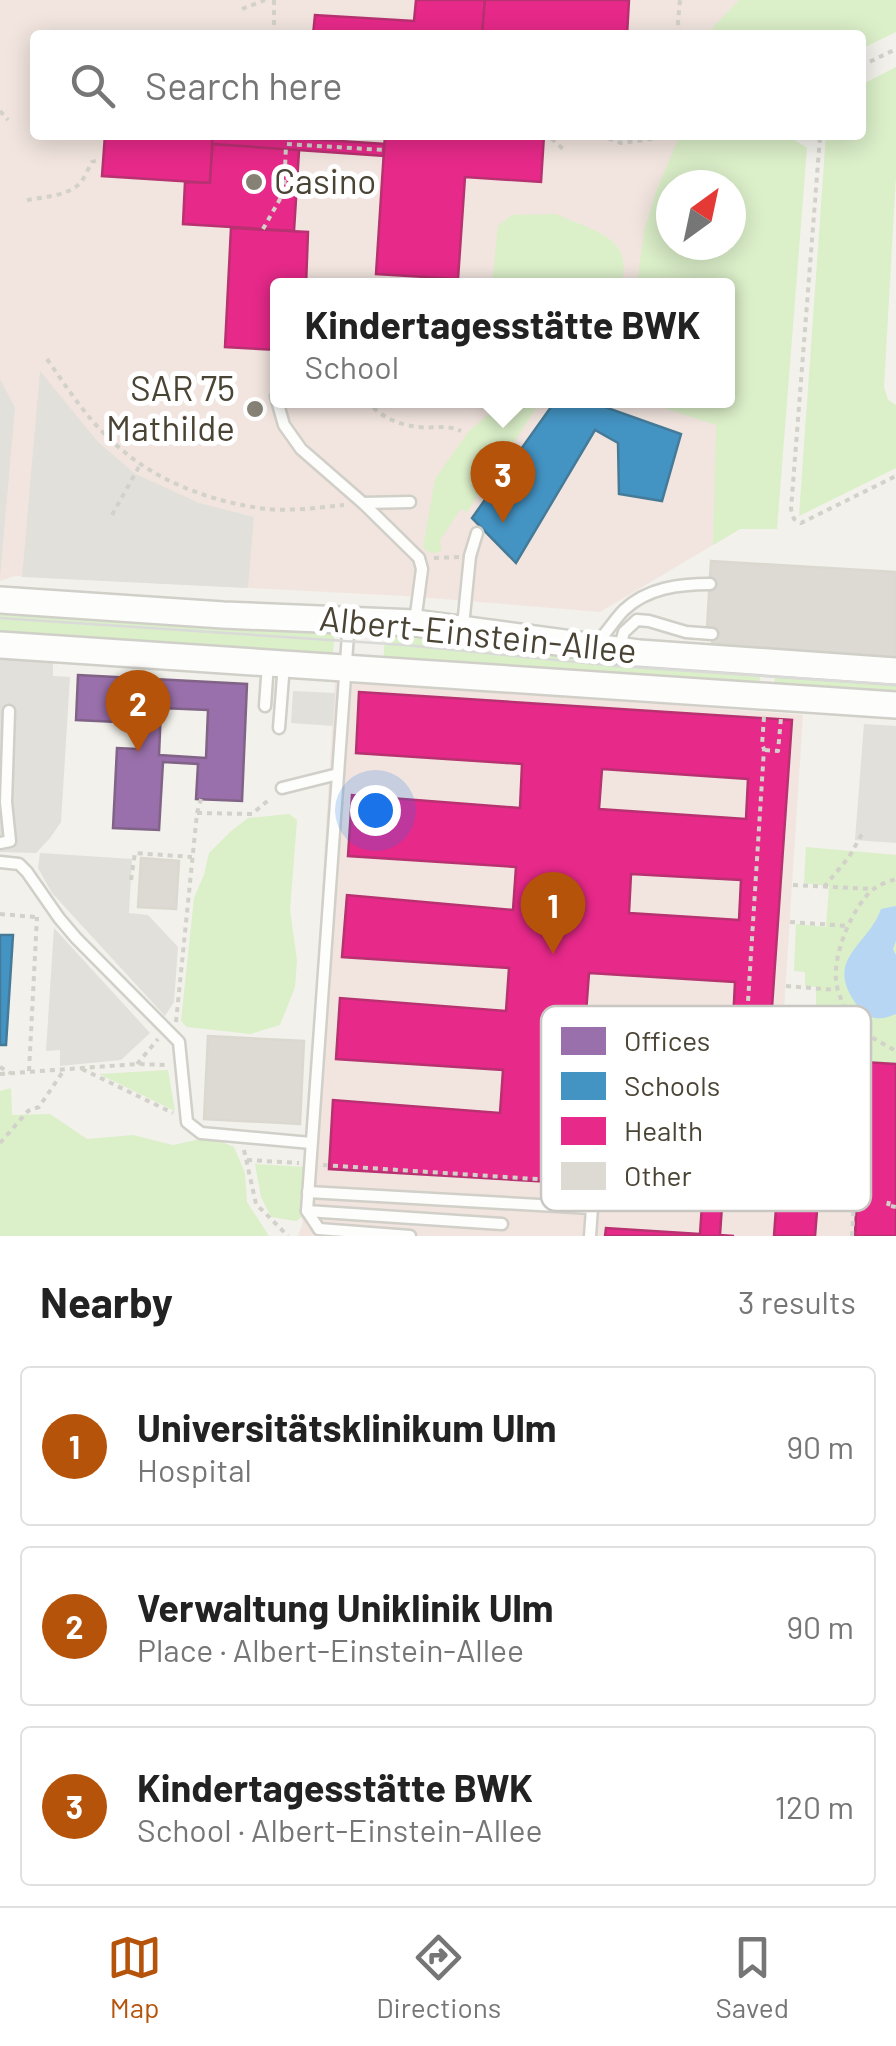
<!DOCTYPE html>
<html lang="en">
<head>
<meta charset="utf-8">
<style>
  body { margin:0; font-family:Barlow,sans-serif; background:#f6f6f6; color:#222 }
  .compass { position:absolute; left:656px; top:170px; width:90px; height:90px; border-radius:50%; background:#fff; box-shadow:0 5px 25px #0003; rotate:33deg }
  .you { position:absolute; left:375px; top:810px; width:35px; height:35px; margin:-25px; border:8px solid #fff; border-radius:50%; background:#1a73e8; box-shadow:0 0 0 15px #1a73e833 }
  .badge { display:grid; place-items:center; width:65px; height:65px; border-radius:50%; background:#b45309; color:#fff; font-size:32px; font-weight:700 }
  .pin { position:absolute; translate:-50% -82px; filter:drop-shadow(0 2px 5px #0008) }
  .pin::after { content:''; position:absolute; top:52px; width:35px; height:30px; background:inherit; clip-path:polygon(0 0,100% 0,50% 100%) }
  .popup { position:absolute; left:270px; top:278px; width:465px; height:130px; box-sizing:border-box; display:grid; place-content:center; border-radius:10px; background:#fff; filter:drop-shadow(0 2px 8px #0005); font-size:32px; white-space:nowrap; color:#767676 }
  .popup b { font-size:38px; color:#222 }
  .popup::after { content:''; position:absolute; left:50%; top:100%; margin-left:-20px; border:20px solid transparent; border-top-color:#fff }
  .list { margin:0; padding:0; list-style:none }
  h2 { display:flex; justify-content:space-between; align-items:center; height:130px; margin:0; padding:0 40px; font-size:42px }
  h2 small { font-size:32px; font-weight:400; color:#767676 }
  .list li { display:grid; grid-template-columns:65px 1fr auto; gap:30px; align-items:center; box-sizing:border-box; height:160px; margin:0 20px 20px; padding:0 20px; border:2px solid #e0e0e0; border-radius:10px }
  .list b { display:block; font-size:38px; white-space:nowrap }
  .list p { margin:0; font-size:32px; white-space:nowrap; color:#767676 }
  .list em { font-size:32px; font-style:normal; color:#767676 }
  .icon { flex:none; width:55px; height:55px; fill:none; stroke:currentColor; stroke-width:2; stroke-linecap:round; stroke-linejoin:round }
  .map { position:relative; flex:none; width:896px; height:1236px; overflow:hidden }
  .search { position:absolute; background:#fff; box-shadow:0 5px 25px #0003; left:30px; right:30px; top:30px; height:110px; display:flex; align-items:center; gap:25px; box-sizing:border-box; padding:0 35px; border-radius:10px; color:#767676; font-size:38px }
  .sheet { height:670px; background:#fff }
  nav { display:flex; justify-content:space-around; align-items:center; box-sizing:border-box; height:140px; border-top:2px solid #e0e0e0; background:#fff; font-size:28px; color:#767676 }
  nav a { display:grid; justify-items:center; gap:5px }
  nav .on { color:#b45309 }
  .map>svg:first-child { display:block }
</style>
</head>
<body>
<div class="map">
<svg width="896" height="1236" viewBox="0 0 896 1236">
  <rect width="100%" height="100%" fill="#f2f1eb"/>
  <g fill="#f2e5df" fill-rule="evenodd">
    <path d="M 0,0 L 874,0 L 801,35 L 35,35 L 35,135 L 736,135 L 740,529 L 600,612 L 405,596 L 15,576 L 0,581 ZM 671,185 L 731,185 L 731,245 L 671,245 ZM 278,286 L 728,286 L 728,400 L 278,400 Z"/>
    <path d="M 335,680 L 803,715 L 773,1180 L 784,1183 L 896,1191 L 896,1236 L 298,1236 L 302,1225 Z"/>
  </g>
  <g fill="#dbefc9" fill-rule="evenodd">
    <path d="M 739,0 L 896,0 L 896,32 L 861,49 L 861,35 L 710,35 L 714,26 Z"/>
    <path d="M 896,67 L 896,175 L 884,387 L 888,400 L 896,405 L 896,468 L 799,516 L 826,135 L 861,135 L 861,85 Z"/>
    <path d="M 680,135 L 787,135 L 807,148 L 777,529 L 740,529 L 713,545 L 716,425 L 642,401 L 728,400 L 728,286 L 637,285 L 644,231 L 657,189 ZM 671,185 L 731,185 L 731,245 L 671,245 Z"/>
    <path d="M 556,214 C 592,231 635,236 621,285 L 492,285 L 498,226 L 512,215 Z"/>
    <path d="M 504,401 L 541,401 L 467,512 L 461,509 L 440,540 L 442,550 C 433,555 430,554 423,547 L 435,479 L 468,432 Z"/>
    <path d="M 0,606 L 335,630 L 333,652 L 327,654 L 0,639 Z"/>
    <path d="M 385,634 L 761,667 L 759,690 L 383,665 Z"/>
    <path d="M 775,668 L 896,676 L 896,700 L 774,691 Z"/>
    <path d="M 289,814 L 297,820 L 290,910 L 297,960 L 295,987 L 280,1025 L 250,1034 L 187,1027 L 181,1021 L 194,898 L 204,875 L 209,853 L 230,832 L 248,818 Z"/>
    <path d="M 806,847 L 896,855 L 896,1064 L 788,1056 L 790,1026 L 816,1027 L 816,987 L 805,986 L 805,972 L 794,971 L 796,924 L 826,927 L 829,886 L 804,883 Z"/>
    <path d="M 168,1070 L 175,1111 L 99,1074 Z"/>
    <path d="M 11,1088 L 12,1115 L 50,1114 L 87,1139 L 133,1135 L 173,1145 L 210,1137 L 234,1147 L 245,1173 L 247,1202 L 269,1236 L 0,1236 L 0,1091 Z"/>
    <path d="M 255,1164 L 305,1167 L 302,1217 L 296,1221 L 271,1217 L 261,1197 Z"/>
  </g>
  <g fill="#e1e0da">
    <path d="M 40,371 L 98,442 L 134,473 L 199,503 L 254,517 L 248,588 L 22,577 Z"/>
    <path d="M 0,379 L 15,408 L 0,577 Z"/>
    <path d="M 0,658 L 53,662 L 53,676 L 70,677 L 61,822 L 50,838 L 36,853 L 0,852 Z"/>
    <path d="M 293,691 L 335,693 L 333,726 L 291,723 Z"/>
    <path d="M 864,724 L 896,726 L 896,843 L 855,840 Z"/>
    <path d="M 40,853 L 132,859 L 129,913 L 148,915 L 178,947 L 174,1002 L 165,1016 L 52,893 L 38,868 Z"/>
    <path d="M 54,928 L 150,1033 L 121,1060 L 60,1066 L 60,1050 L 46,1051 Z"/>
  </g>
  <path fill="#b7d6f4" d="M 896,906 L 896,941 L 893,949 L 896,955 L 896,1014 C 882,1020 871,1021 860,1009 C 820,959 868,947 881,909 Z"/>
  <path fill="#9970ab" stroke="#816388" stroke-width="2.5" fill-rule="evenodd" d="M 78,675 L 247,684 L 242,801 L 196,799 L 198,764 L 163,762 L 159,830 L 113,828 L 117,748 L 138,749 L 139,723 L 76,720 ZM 161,708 L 208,710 L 206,758 L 159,755 Z"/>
  <g fill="#4393c3" stroke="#457b98" stroke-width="2.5">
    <path d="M 556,400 L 585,400 L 681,434 L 662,501 L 619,494 L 618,443 L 595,430 L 516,563 L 472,518 Z"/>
    <path d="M 0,935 L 13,935 L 6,1045 L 0,1045 Z"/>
  </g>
  <g fill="#e7298a" stroke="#b83170" stroke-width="2.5" fill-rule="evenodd">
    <path d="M 416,0 L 485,0 L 482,35 L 313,35 L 315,15 L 414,21 Z"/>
    <path d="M 485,0 L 629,0 L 627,35 L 482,35 Z"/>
    <path d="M 105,135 L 213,135 L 210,183 L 102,176 Z"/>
    <path d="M 213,135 L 300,135 L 294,231 L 183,224 L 185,182 L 210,183 Z"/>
    <path d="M 213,135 L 247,135 L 385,144 L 384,156 L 212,144 Z"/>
    <path d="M 385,135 L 544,135 L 541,182 L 465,177 L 458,279 L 376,274 Z"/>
    <path d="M 231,228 L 308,232 L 306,286 L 278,286 L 278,350 L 225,347 Z"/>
    <path d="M 359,692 L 792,720 L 759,1194 L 329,1169 L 333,1100 L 500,1113 L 503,1070 L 336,1059 L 340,998 L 506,1011 L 509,968 L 342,957 L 347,895 L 513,910 L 516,867 L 348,856 L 352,795 L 520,808 L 522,764 L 356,753 ZM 602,769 L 748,779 L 746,819 L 599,809 ZM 631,874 L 741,880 L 739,920 L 629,913 ZM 589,973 L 735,982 L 733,1022 L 586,1013 ZM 582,1076 L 728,1085 L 725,1127 L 580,1118 Z"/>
    <path d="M 847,1061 L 896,1064 L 896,1236 L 855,1236 L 857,1188 L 784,1183 L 788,1116 L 843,1120 Z"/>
    <path d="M 732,1131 L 757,1133 L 754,1181 L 729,1180 Z"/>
    <path d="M 703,1190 L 723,1191 L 720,1235 L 734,1236 L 605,1236 L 606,1228 L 700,1234 Z"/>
    <path d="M 776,1208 L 817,1211 L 815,1236 L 774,1236 Z"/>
  </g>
  <g fill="#dcdad3" stroke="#dbd8d0" stroke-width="2.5">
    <path d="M 711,561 L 896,572 L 896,658 L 712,646 L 713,628 L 707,628 Z"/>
    <path d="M 141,858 L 179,861 L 176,909 L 138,907 Z"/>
    <path d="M 208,1036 L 304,1041 L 300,1124 L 204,1119 Z"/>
  </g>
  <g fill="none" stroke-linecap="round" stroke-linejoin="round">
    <defs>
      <g id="service">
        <path d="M 276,397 L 284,425 L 301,449 L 363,503 L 419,558 L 422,569 L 415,622"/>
        <path d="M 363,503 L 410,502"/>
        <path d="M 463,626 L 470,556 L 477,533"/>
        <path d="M 597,642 C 607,633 614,620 624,610 C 647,588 679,584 710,584"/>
        <path d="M 619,650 L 624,632 L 637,620 L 649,621 L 686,632 L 712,634"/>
        <path d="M 265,706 L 268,663"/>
        <path d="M 279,728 L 284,664"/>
        <path d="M 282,788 L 338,774"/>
        <path d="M 0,843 L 10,841 L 6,802 L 9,711"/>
        <path d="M 0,862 L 19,864 L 27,872 L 59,918 L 76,938 L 179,1042 L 187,1122 L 201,1133 L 311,1143"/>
        <path d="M 308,1192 L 592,1208 L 590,1236"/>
        <path d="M 307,1211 L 502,1224"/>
        <path d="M 319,1229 L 307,1211 L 349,620"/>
        <path d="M 319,1229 L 410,1236"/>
      </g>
      <g id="tertiary">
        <path d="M 0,600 L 223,615 L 415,623 L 639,653 L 896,671"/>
        <path d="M 0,645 L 896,705"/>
      </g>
    </defs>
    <use href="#service" stroke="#d0cfc8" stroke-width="15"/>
    <use href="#tertiary" stroke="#d0cfc8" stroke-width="30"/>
    <g stroke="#d2d1ca" stroke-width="4" stroke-dasharray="5 5" stroke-linecap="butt">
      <path d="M 274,0 L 274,35"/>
      <path d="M 242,9 L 265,0"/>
      <path d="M 680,35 L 678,22 L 680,0"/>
      <path d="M 861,66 L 896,49"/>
      <path d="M 0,111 L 8,120"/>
      <path d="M 287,135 L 286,144 L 384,150"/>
      <path d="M 562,135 L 552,139 L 564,150"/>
      <path d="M 599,135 L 621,143 L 675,136"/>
      <path d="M 811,135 L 820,137 L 791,509 L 794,519 L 801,523 L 896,476"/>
      <path d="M 27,200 C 43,197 66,196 78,185 C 84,180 88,169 92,162 L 100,159"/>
      <path d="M 263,229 L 284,192 L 286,145"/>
      <path d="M 47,359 C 68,389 87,419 114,443 C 154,480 206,500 259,508 C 287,512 316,508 344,505"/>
      <path d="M 367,400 C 379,417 399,425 419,427 C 434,429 446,424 461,431"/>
      <path d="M 112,515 L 140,465"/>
      <path d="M 434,558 L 459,557"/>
      <path d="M 764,717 L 762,745 L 764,749 L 741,1112 L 777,1115 L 771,1196 L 856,1203"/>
      <path d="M 765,750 L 778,751 L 781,718"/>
      <path d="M 197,813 L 252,814 L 271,798"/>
      <path d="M 131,880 L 135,853 L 192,857"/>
      <path d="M 793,885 L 873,889"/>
      <path d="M 824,887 L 849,857 L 862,834"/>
      <path d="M 0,914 L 35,917"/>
      <path d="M 790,922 L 849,926"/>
      <path d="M 786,986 L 836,990"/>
      <path d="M 176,1022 L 197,813 L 201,799"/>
      <path d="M 784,1023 L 844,1027"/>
      <path d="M 846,1023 L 896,1051"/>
      <path d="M 137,1064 L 158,1039"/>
      <path d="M 781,1064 L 809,1067 C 820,1055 841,1041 845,1025 C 849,1009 837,996 836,980 C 833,954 853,904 875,888 C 881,884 889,881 896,879"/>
      <path d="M 0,1067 L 10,1073"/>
      <path d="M 82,1069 L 173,1113"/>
      <path d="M 29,1071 L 37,917"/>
      <path d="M 0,1074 L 137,1064 L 167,1065"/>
      <path d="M 0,1143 L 28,1111 L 39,1107 L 64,1070"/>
      <path d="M 244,1150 L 256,1204 L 288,1236"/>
      <path d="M 247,1160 L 299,1163"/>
      <path d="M 755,1162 L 774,1170"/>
      <path d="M 323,1165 L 703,1190"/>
      <path d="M 723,1191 L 771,1196"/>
      <path d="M 888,1206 L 889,1201"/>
      <path d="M 891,1206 L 896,1207"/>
      <path d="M 852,1236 L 854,1203"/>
    </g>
    <use href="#service" stroke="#fdfdfc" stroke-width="10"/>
    <use href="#tertiary" stroke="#fdfdfc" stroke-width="25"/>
    <path stroke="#dadad9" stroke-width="2.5" d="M 0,618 L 405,645 L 617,666 L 896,685"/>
  </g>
  <g fill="#858175" stroke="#fff" stroke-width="4">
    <circle cx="254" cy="182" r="10"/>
    <circle cx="255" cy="409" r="10"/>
  </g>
  <g text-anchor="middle" stroke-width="10" stroke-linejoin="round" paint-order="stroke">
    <g font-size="35" fill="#4a4435" stroke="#fff" text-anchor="start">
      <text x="274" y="194">Casino</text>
      <text x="235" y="401" text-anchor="end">SAR 75<tspan x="235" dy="40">Mathilde</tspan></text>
    </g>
    <g font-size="35" fill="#4a4435" stroke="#fff">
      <text transform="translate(478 635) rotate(6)" y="12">Albert-Einstein-Allee</text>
    </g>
  </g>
  <rect x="541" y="1006" width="330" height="205" rx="15" fill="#fff" stroke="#c9c7c2" stroke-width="2.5"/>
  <rect x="561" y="1027" width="45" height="28" fill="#9970ab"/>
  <rect x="561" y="1072" width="45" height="28" fill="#4393c3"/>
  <rect x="561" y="1117" width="45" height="28" fill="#e7298a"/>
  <rect x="561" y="1162" width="45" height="28" fill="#dcdad3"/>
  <g font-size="28" fill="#4a4435">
    <text x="624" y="1051">Offices</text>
    <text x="624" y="1096">Schools</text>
    <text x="624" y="1141">Health</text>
    <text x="624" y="1186">Other</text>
  </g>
</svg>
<svg class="compass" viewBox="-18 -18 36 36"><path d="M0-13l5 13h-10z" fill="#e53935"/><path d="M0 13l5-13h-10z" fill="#767676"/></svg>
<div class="you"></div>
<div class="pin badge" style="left:553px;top:954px">1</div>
<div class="pin badge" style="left:138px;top:752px">2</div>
<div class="pin badge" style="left:503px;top:523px">3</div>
<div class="popup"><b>Kindertagesstätte BWK</b>School</div>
<div class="search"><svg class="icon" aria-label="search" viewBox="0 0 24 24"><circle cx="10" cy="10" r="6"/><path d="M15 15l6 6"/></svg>Search here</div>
</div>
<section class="sheet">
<h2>Nearby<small>3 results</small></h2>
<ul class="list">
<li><span class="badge">1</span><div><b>Universitätsklinikum Ulm</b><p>Hospital</p></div><em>90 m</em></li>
<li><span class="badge">2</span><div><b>Verwaltung Uniklinik Ulm</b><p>Place · Albert-Einstein-Allee</p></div><em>90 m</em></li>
<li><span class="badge">3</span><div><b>Kindertagesstätte BWK</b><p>School · Albert-Einstein-Allee</p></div><em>120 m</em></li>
</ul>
</section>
<nav>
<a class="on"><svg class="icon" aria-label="map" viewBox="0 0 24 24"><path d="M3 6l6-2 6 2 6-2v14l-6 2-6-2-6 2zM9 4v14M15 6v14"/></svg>Map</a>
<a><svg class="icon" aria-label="directions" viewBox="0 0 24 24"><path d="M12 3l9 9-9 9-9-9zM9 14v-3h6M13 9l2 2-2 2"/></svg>Directions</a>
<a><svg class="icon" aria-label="saved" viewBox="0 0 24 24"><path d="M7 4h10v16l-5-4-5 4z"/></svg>Saved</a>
</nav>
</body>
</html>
